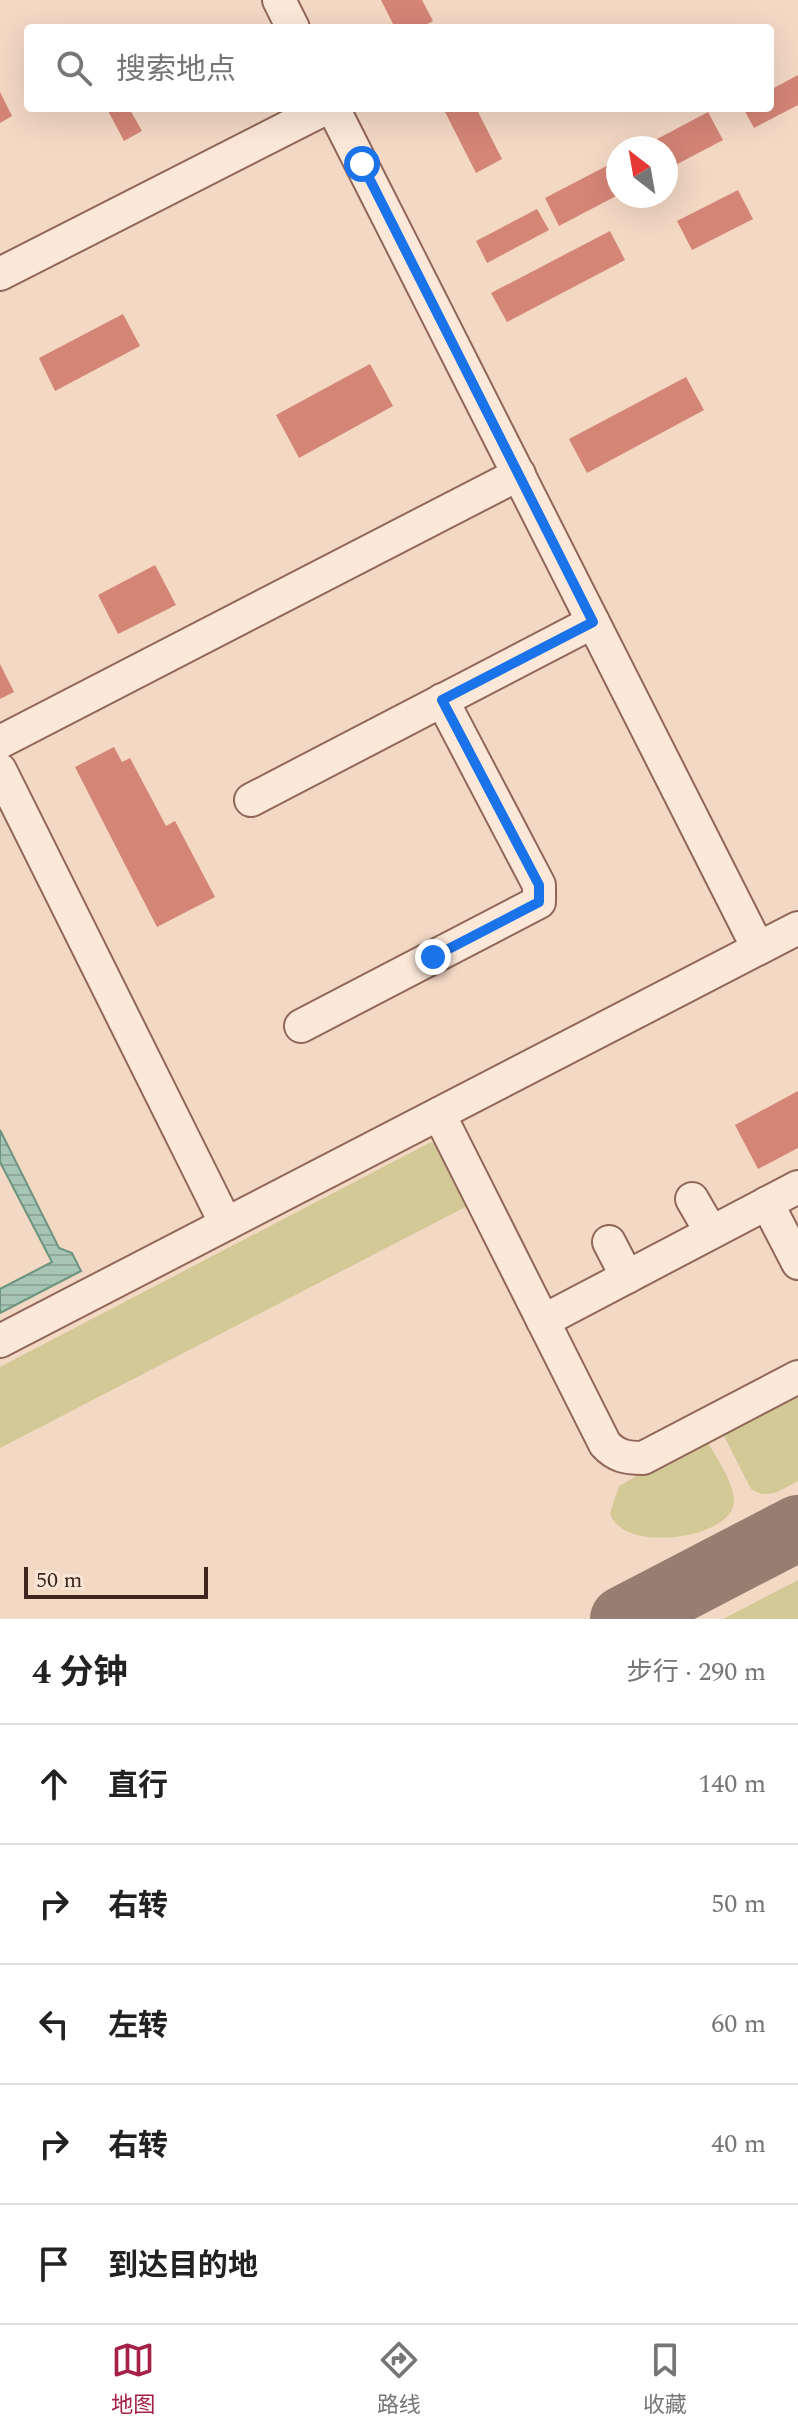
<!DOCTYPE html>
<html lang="zh">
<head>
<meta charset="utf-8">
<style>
  body { margin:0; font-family:Spectral,"Noto Sans SC",serif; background:#f6f6f6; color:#222 }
  .compass { position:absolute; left:606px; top:136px; width:72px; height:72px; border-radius:50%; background:#fff; box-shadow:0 8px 32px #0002; rotate:329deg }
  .scale { position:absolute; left:24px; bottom:20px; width:184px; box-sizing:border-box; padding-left:8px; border:4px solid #3e251e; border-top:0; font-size:22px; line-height:28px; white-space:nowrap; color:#3e251e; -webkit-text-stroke:6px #f9e5d5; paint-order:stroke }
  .stop { position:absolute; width:24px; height:24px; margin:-18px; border:6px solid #1a73e8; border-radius:50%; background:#fff }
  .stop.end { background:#1a73e8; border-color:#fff; box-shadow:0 2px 8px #0008 }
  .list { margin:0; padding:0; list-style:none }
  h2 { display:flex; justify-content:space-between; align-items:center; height:104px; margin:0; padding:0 32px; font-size:34px }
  h2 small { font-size:26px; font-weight:400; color:#767676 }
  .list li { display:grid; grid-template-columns:52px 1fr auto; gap:24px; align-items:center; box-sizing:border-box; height:120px; padding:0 32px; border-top:2px solid #e0e0e0 }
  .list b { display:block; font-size:30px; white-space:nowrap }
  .list em { font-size:26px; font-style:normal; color:#767676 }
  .icon { flex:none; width:44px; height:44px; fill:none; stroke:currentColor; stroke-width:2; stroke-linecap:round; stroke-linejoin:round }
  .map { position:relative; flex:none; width:798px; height:1619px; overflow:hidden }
  .search { position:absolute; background:#fff; box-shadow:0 8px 32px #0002; left:24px; right:24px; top:24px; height:88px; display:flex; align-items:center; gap:20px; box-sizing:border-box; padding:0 28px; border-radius:8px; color:#767676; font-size:30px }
  .sheet { height:704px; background:#fff }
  nav { display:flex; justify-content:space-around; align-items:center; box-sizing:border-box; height:112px; border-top:2px solid #e0e0e0; background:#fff; font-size:22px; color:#767676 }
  nav a { display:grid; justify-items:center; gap:4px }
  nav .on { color:#a52246 }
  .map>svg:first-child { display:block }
</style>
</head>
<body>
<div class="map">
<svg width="798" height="1619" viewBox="0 0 798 1619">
  <defs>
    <pattern id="water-rules" width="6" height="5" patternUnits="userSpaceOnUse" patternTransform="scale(2)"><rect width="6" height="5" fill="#a6c5b4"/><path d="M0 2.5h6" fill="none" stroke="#90a99a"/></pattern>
  </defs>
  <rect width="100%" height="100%" fill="#f3d8c4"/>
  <g fill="#d2c997">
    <path d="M 431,1142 L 450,1153 L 475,1202 L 0,1448 L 0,1367 Z"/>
    <path d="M 798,1390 L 798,1481 C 782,1489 768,1501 751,1489 L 721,1430 Z"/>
    <path d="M 705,1437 C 714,1455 733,1479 734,1500 C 736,1539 621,1555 610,1513 L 619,1486 Z"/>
    <path d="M 798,1580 L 798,1619 L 723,1619 Z"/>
  </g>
  <path fill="url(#water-rules)" stroke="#6c9580" stroke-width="2" d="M 0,1130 L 59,1248 L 72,1253 L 81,1271 L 0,1313 L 0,1289 L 52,1262 L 0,1162 Z"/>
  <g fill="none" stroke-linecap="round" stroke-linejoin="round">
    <path stroke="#987e71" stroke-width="66" d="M 623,1619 L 798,1528"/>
  </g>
  <g fill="#d48576">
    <path d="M 381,0 L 422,0 L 433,21 L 420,28 L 395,28 Z"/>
    <path d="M 798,75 L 798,105 L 754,128 L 743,108 L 770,108 L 770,90 Z"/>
    <path d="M 0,92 L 12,116 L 0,123 Z"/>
    <path d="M 109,108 L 129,108 L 142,131 L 124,141 L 107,109 Z"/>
    <path d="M 443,108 L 476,108 L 502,159 L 476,173 Z"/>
    <path d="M 708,112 L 723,140 L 666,170 L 666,148 L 640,148 Z"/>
    <path d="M 618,160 L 618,195 L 559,226 L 545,198 Z"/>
    <path d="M 738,190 L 753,219 L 692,250 L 677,221 Z"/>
    <path d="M 537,209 L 549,230 L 487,263 L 476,241 Z"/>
    <path d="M 610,231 L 625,260 L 507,322 L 491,293 Z"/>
    <path d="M 123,314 L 140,346 L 55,391 L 39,358 Z"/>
    <path d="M 370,364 L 393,406 L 299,458 L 276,415 Z"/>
    <path d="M 686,377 L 704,410 L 587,473 L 569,439 Z"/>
    <path d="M 155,565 L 176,605 L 118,634 L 98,595 Z"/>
    <path d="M 0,664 L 14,692 L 0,699 Z"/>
    <path d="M 114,747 L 122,762 L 130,758 L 166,826 L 175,821 L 215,897 L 157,927 L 75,767 Z"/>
    <path d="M 798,1091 L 798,1148 L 758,1169 L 735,1125 Z"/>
  </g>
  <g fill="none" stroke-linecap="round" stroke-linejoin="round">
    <defs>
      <g id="minor">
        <path d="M 279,0 L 293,28"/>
        <path d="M 333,108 L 758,948"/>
        <path d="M 0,274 L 326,108"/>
        <path d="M 0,742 L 519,474"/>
        <path d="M 0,770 L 226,1224"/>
        <path d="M 251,800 L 593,622"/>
        <path d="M 301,1026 L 539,902 L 539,885 L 442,700"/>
        <path d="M 439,1114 L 605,1444 C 616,1456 626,1458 643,1458 L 798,1377"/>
        <path d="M 692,1199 L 711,1232"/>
        <path d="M 767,1203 L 798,1263"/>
        <path d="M 609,1242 L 627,1277"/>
        <path d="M 543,1321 L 798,1187"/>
        <path d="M 0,1341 L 798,928"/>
      </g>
    </defs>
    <use href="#minor" stroke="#906758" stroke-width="36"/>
    <use href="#minor" stroke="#fce8d9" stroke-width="32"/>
  </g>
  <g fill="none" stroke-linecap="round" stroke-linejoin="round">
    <path stroke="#1a73e8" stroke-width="10" d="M 362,164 L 593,622 L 442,700 L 539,885 L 539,902 L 433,957"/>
  </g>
</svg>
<svg class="compass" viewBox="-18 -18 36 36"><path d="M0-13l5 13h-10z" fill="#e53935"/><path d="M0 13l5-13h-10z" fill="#767676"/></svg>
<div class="scale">50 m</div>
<div class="stop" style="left:362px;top:164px"></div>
<div class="stop end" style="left:433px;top:957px"></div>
<div class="search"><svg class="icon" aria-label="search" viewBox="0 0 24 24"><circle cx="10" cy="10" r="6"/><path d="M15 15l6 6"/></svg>搜索地点</div>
</div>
<section class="sheet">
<h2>4 分钟<small>步行 · 290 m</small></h2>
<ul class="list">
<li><svg class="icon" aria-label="ahead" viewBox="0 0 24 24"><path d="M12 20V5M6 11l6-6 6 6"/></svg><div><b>直行</b></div><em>140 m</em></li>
<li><svg class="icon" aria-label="right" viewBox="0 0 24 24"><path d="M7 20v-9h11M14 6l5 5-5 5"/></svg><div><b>右转</b></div><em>50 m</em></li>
<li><svg class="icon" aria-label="left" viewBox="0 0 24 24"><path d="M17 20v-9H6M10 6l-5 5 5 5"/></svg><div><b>左转</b></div><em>60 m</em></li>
<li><svg class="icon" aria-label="right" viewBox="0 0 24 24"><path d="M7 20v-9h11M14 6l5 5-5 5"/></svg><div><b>右转</b></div><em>40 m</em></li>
<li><svg class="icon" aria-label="arrive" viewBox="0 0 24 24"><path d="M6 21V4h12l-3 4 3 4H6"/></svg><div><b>到达目的地</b></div></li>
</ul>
</section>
<nav>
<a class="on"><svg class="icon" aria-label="map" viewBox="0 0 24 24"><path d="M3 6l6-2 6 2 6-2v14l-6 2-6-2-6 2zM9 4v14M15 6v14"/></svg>地图</a>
<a><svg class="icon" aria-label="directions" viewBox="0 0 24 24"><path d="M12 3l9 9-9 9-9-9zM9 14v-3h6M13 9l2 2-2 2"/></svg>路线</a>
<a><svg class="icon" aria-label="saved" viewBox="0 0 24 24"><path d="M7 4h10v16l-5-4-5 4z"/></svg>收藏</a>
</nav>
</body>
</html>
